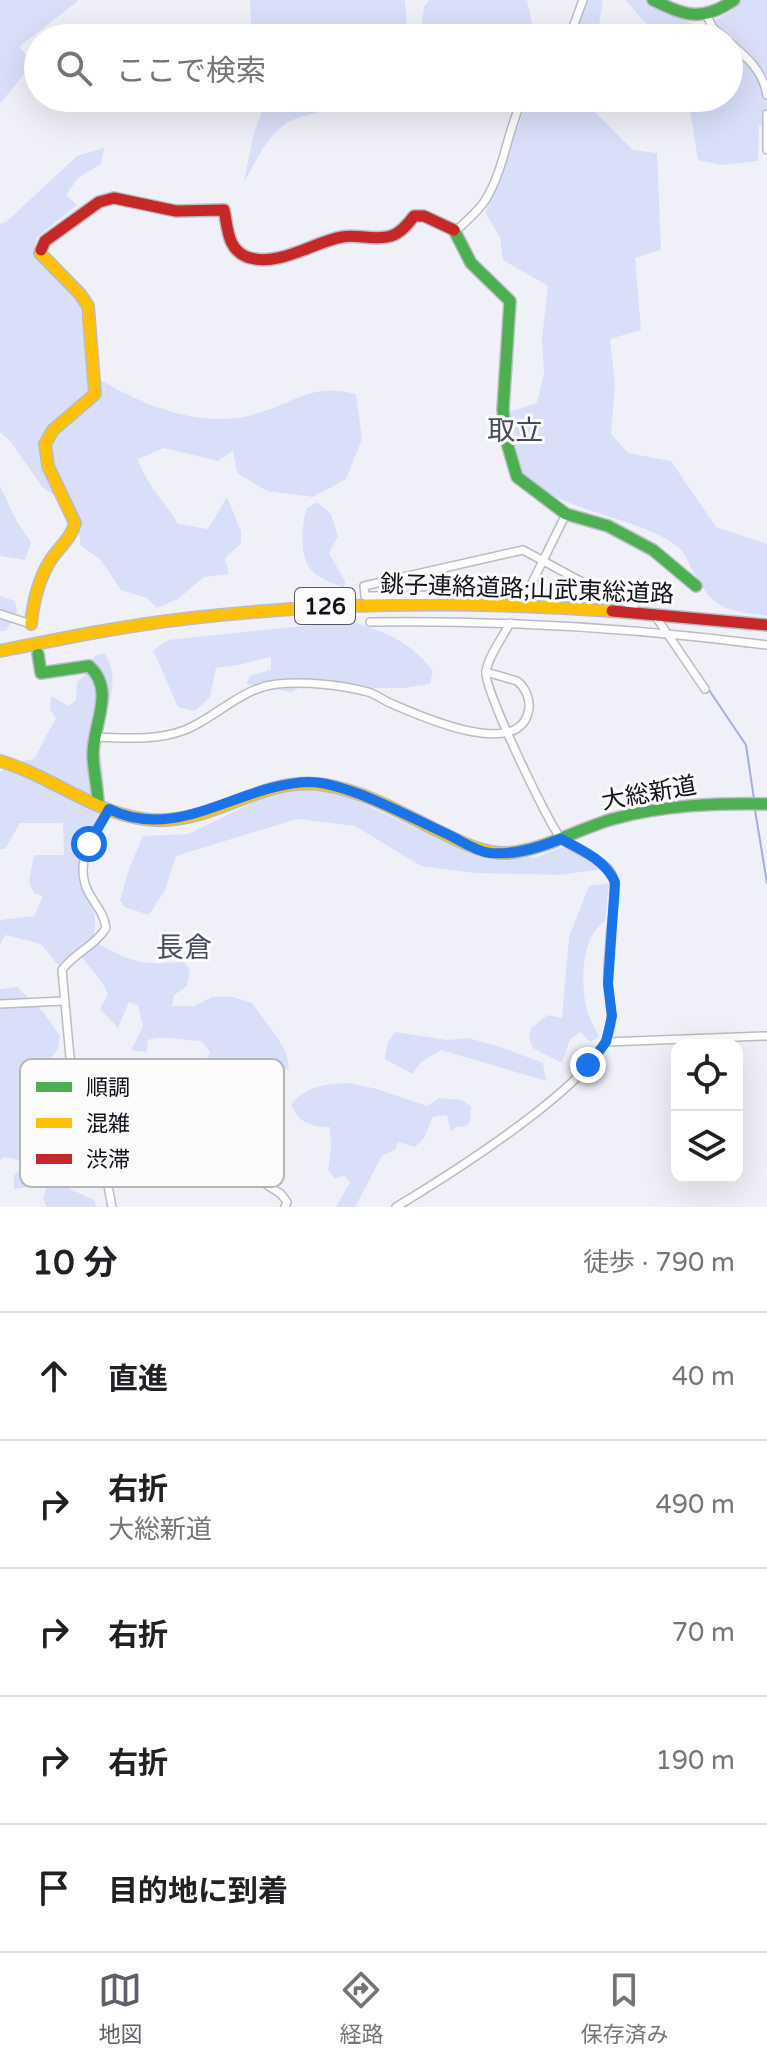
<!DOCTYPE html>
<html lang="ja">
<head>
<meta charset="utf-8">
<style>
  body { margin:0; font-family:"Varela Round","Noto Sans JP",sans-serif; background:#f6f6f6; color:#202124 }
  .controls { position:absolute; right:24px; bottom:24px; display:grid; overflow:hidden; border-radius:16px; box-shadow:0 8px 32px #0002 }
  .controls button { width:72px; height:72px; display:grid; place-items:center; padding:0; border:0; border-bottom:2px solid #e0e0e0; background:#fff; color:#202124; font:40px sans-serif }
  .stop { position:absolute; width:24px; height:24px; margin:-18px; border:6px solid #1a73e8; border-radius:50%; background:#fff }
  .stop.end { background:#1a73e8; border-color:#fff; box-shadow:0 2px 8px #0008 }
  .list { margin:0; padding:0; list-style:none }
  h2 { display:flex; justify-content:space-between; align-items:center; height:104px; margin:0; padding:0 32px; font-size:34px }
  h2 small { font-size:26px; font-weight:400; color:#757577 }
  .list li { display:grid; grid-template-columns:52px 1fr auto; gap:24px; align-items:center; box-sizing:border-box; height:128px; padding:0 32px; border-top:2px solid #e0e0e0 }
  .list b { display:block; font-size:30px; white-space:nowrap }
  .list p { margin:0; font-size:26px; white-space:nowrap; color:#757577 }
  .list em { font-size:26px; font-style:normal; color:#757577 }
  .icon { flex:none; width:44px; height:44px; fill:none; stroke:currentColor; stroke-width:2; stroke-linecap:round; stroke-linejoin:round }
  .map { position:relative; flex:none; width:767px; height:1207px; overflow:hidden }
  .search { position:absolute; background:#fff; box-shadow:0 8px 32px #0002; left:24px; right:24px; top:24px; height:88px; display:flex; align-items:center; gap:20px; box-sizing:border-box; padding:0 28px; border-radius:44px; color:#757577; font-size:30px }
  .sheet { height:744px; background:#fff }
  nav { display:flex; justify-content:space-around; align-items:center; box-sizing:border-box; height:112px; border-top:2px solid #e0e0e0; background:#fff; font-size:22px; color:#757577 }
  nav a { display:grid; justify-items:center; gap:4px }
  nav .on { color:#5e5f68 }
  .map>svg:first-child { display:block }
</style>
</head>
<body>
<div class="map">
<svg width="767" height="1207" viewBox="0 0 767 1207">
  <rect width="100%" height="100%" fill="#f0f1f8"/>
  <g fill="#d9dff9">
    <path d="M 0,0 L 79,0 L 19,47 L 33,63 L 0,104 Z"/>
    <path d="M 250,0 L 405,0 L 408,38 L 272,38 L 251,26 Z"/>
    <path d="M 429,0 L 527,0 L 532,24 L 525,38 L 420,38 L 424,7 Z"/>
    <path d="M 580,0 L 603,0 L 597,38 L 569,38 Z"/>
    <path d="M 625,0 L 645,0 L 656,9 L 701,27 L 732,11 L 740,0 L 767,0 L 767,125 L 759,126 L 758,161 L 722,165 L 698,160 L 688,98 L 729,98 L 729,38 L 659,38 Z"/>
    <path d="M 267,98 L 355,98 C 332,112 318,111 295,119 C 270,128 257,160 244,182 L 253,136 Z"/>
    <path d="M 529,98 L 588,98 L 588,105 L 633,150 L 657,153 L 661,250 L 635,258 L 641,330 L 610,339 L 615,384 L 611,434 L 628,453 L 671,461 L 716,527 L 767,544 L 767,616 C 727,610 714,611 694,573 C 689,565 685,552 678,547 C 633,511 525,512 511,448 C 508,436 509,423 508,412 L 537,403 L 544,373 L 542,339 L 548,286 L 503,260 L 500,237 L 485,213 Z"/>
    <path d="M 104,148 L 101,164 L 78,178 L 66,195 L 77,205 L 37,237 L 33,251 L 64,268 L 80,304 L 88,373 C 139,403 201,433 262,412 C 298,400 314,383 356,394 L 362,439 L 346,479 L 313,497 L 267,491 L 237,473 L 233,451 L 218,461 L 164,448 L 138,459 C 146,484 164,501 178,524 L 208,529 L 227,497 L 241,531 L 241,543 L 225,558 L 229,574 L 204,577 L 178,599 L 157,608 L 147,598 L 121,590 L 100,559 L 81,546 L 75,509 L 42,487 L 11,442 L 0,432 L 0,224 L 6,222 L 77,156 Z"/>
    <path d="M 0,486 L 17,522 L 31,542 L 25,560 L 0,556 Z"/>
    <path d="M 317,502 L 331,514 L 338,536 L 329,553 L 345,581 L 344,588 C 335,584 322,580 314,573 C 298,559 302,527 306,509 Z"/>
    <path d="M 0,596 L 15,601 L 17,611 L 6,631 L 0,631 Z"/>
    <path d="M 350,621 C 387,633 408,639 433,671 L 430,684 L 403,688 L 366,688 L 316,680 L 291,692 L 246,684 L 250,676 L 271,670 L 271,657 L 238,665 L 216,668 L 210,697 L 195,711 L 178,707 L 153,650 L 168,640 Z"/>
    <path d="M 104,653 C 122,677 107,706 101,732 C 98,745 102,762 103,776 C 105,790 97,826 90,837 C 88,841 84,843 80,845 C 80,857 76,874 80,885 C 92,912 99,906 93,940 C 125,960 145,968 183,961 L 190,970 L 187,986 L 174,995 L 172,1006 L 195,1006 L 212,997 L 233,997 L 252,1003 L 279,1040 L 286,1053 L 289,1068 L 243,1105 L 233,1099 L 231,1086 L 219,1076 L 201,1067 L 210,1053 L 202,1041 C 184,1041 165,1035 148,1040 L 147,1052 L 131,1050 L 143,1027 L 138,1005 L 129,1002 L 118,1028 L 100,1009 L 108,995 C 102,976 86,967 78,950 L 58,965 L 41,944 L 5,935 L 0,945 L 0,920 L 34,916 L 43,896 L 34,893 L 29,882 L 34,855 L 64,855 L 63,823 L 20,823 L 5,849 L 0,849 L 0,772 L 20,761 L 34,759 L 56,718 L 50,709 L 51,696 L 69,706 L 76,700 L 77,682 L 83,677 L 95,656 Z"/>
    <path d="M 299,788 L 342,794 L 417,829 L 535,858 L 565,846 L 603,869 L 560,875 L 474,873 L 421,866 L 355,826 L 297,819 L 176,856 L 165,890 L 149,915 L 124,907 L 120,900 L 129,869 L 143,836 L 188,834 L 267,796 Z"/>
    <path d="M 609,883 L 605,921 C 581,937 581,981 586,1007 C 588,1017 595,1027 599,1037 L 590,1042 L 581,1032 L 570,1039 L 562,1063 L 533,1048 L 529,1038 L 531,1028 L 548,1015 L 562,1018 L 569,937 L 589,886 Z"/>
    <path d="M 17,987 L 44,1013 L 60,1036 L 58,1049 L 31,1085 L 43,1128 L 63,1168 L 70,1189 L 94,1200 L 97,1207 L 46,1207 L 43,1198 L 48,1184 L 14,1189 L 14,1176 L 26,1162 L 5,1157 L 0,1160 L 0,989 Z"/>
    <path d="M 395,1032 L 447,1040 L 468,1038 L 501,1047 L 543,1063 L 546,1081 L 441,1050 L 421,1062 L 412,1074 L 385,1059 L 388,1042 Z"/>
    <path d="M 349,1083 L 377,1089 L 427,1106 L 440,1098 L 462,1100 L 471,1106 L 470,1122 L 466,1126 L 456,1127 L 451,1132 L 447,1115 L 433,1117 L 424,1138 L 415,1147 L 398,1142 L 395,1150 L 382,1156 L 355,1207 L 336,1207 L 350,1182 L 344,1175 L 335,1179 L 328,1170 L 331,1147 L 330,1127 C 311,1127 299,1123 291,1105 C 306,1085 326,1084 349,1083 Z"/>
  </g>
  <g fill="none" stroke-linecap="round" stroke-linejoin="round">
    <g stroke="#a5ade0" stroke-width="2">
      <path d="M 709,690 L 746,745 L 754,799"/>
      <path d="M 755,810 L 767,883"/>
    </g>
    <defs>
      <g id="street">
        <path d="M 707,16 L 713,28 L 725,38"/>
        <path d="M 569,38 L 583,0"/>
        <path d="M 729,42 C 747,57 763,71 767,95"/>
        <path d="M 767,114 L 767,150"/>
        <path d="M 456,231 C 466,221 479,211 486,199 C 505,167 507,131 523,98"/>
        <path d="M 595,589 L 556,594 L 365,596 L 364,586 L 523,550 L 595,589 L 634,606"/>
        <path d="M 527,593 L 566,514"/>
        <path d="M 0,614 L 31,624"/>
        <path d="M 658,620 L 705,689"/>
        <path d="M 370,622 C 506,620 632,628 767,645"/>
        <path d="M 95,737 C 125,738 156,741 185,730 C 217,717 241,688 277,684 C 305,681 341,685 368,692 C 376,694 383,700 390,703 C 418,715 522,763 529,708 C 530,698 525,687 517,681 L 486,672"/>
        <path d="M 109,809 C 92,835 72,865 90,895 C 97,907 104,914 106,928 C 95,946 74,953 62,970 L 70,1057 L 103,1159 L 112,1207"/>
        <path d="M 0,1004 L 64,1001"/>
        <path d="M 606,1042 L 767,1036"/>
        <path d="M 103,1159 L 143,1146 L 147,1132 L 166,1119 L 281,1194 L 287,1202 L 285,1207"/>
        <path d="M 396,1207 C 444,1178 596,1084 609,1032 C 614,1015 609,1001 608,984 C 607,970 609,956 610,942 C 610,923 621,885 610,871 C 598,855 571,850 560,837 C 547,821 484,689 486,672 C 488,656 503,637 510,623"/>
      </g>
      <g id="fast">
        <path d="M 653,0 C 686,16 702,22 734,0"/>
        <path d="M 454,230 L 471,263 L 510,301 L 503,409 L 505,436 L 517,477 L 566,514 L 608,526 L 653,550 L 696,586"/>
        <path d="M 38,654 L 41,673 L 89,666 C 116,690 93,724 93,754 C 93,771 98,787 98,804"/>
        <path d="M 507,853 C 545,850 577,829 613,819 C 663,805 716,803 767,804"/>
      </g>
      <g id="slow">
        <path d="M 31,624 C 33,603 39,579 50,561 C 58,548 71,539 75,523 L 48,466 L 45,444 L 53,430 L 95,394 L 88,306 L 80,294 L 40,253 L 41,250"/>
        <path d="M 0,651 C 64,638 128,625 192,618 C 332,602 473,601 612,611"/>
        <path d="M 0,761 C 56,777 105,823 165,820 C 221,818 267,775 325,785 C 363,791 398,811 432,828 C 456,839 480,854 507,853"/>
      </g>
      <g id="jam">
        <path d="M 41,250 L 45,241 L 99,202 L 114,198 L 176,211 L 224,210 C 228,228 227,249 247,257 C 278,268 313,242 342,237 C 358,234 375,241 391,236 C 401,233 408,224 414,216 L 424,216 L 454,230"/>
        <path d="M 612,611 L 767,625"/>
      </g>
    </defs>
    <use href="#street" stroke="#babcc4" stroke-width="10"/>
    <use href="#fast" stroke="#babcc4" stroke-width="14"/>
    <use href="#slow" stroke="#babcc4" stroke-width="14"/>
    <use href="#jam" stroke="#babcc4" stroke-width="14"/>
    <use href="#street" stroke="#fdfdfe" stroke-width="7"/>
    <use href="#fast" stroke="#4caf50" stroke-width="11"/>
    <use href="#slow" stroke="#ffc107" stroke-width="11"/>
    <use href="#jam" stroke="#c62828" stroke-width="11"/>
  </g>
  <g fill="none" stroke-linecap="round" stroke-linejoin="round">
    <path stroke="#1a73e8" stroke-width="10" d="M 89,844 L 109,809 C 178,843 239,784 309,782 C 326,782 346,789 362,795 C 392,807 421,822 451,836 C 463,842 476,851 490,853 C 515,855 537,848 561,839 C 582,850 605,860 615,882 L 608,984 L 612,1016 L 606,1042 L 588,1065"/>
  </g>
  <g text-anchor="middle" stroke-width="6" stroke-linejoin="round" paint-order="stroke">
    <rect fill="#fcfcfc" stroke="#57585e" stroke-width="2" x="295" y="588" width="60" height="36" rx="6"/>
    <g font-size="22" font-weight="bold" fill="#10111b">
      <text x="325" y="614">126</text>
    </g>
    <g font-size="24" fill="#10111b" stroke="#fcfcfc">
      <text transform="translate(527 589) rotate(2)" y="8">銚子連絡道路;山武東総道路</text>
      <text transform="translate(649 793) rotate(-10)" y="8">大総新道</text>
    </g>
    <g font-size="28" fill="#464a62" stroke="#fcfcfc">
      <text x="515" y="440">取立</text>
      <text x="184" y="957">長倉</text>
    </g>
  </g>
  <rect x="20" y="1059" width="264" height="128" rx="12" fill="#fcfcfc" stroke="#b5b6b8" stroke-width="2"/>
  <rect x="36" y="1082" width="36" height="10" fill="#4caf50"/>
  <rect x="36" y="1118" width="36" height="10" fill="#ffc107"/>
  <rect x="36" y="1154" width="36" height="10" fill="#c62828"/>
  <g font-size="22" fill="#10111b">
    <text x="86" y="1095">順調</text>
    <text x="86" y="1131">混雑</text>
    <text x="86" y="1167">渋滞</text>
  </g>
</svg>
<div class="controls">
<button><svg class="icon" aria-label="locate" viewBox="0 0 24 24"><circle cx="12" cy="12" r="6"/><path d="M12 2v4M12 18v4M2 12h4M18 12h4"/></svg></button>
<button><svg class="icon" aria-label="layers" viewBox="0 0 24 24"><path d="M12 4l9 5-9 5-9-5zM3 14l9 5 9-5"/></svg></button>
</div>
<div class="stop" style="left:89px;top:844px"></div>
<div class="stop end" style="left:588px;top:1065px"></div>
<div class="search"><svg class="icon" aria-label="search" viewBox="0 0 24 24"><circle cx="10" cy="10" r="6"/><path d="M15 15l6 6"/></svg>ここで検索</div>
</div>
<section class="sheet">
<h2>10 分<small>徒歩 · 790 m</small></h2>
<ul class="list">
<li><svg class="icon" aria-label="ahead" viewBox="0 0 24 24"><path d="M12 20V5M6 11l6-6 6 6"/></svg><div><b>直進</b></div><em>40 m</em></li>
<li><svg class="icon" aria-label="right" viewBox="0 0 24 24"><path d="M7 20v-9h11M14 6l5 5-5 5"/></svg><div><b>右折</b><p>大総新道</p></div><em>490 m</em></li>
<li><svg class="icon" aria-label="right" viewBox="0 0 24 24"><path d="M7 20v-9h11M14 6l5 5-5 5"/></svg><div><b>右折</b></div><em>70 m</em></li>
<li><svg class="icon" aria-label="right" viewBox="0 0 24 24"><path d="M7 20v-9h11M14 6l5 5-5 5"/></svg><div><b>右折</b></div><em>190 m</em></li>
<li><svg class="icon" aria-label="arrive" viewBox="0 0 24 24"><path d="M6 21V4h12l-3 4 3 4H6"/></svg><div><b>目的地に到着</b></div></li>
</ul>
</section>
<nav>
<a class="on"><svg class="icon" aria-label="map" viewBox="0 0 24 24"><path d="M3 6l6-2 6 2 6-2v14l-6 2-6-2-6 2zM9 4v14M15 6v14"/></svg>地図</a>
<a><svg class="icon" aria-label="directions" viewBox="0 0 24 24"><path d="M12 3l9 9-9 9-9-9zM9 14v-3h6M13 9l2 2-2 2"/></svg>経路</a>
<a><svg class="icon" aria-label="saved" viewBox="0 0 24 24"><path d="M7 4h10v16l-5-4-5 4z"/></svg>保存済み</a>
</nav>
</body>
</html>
